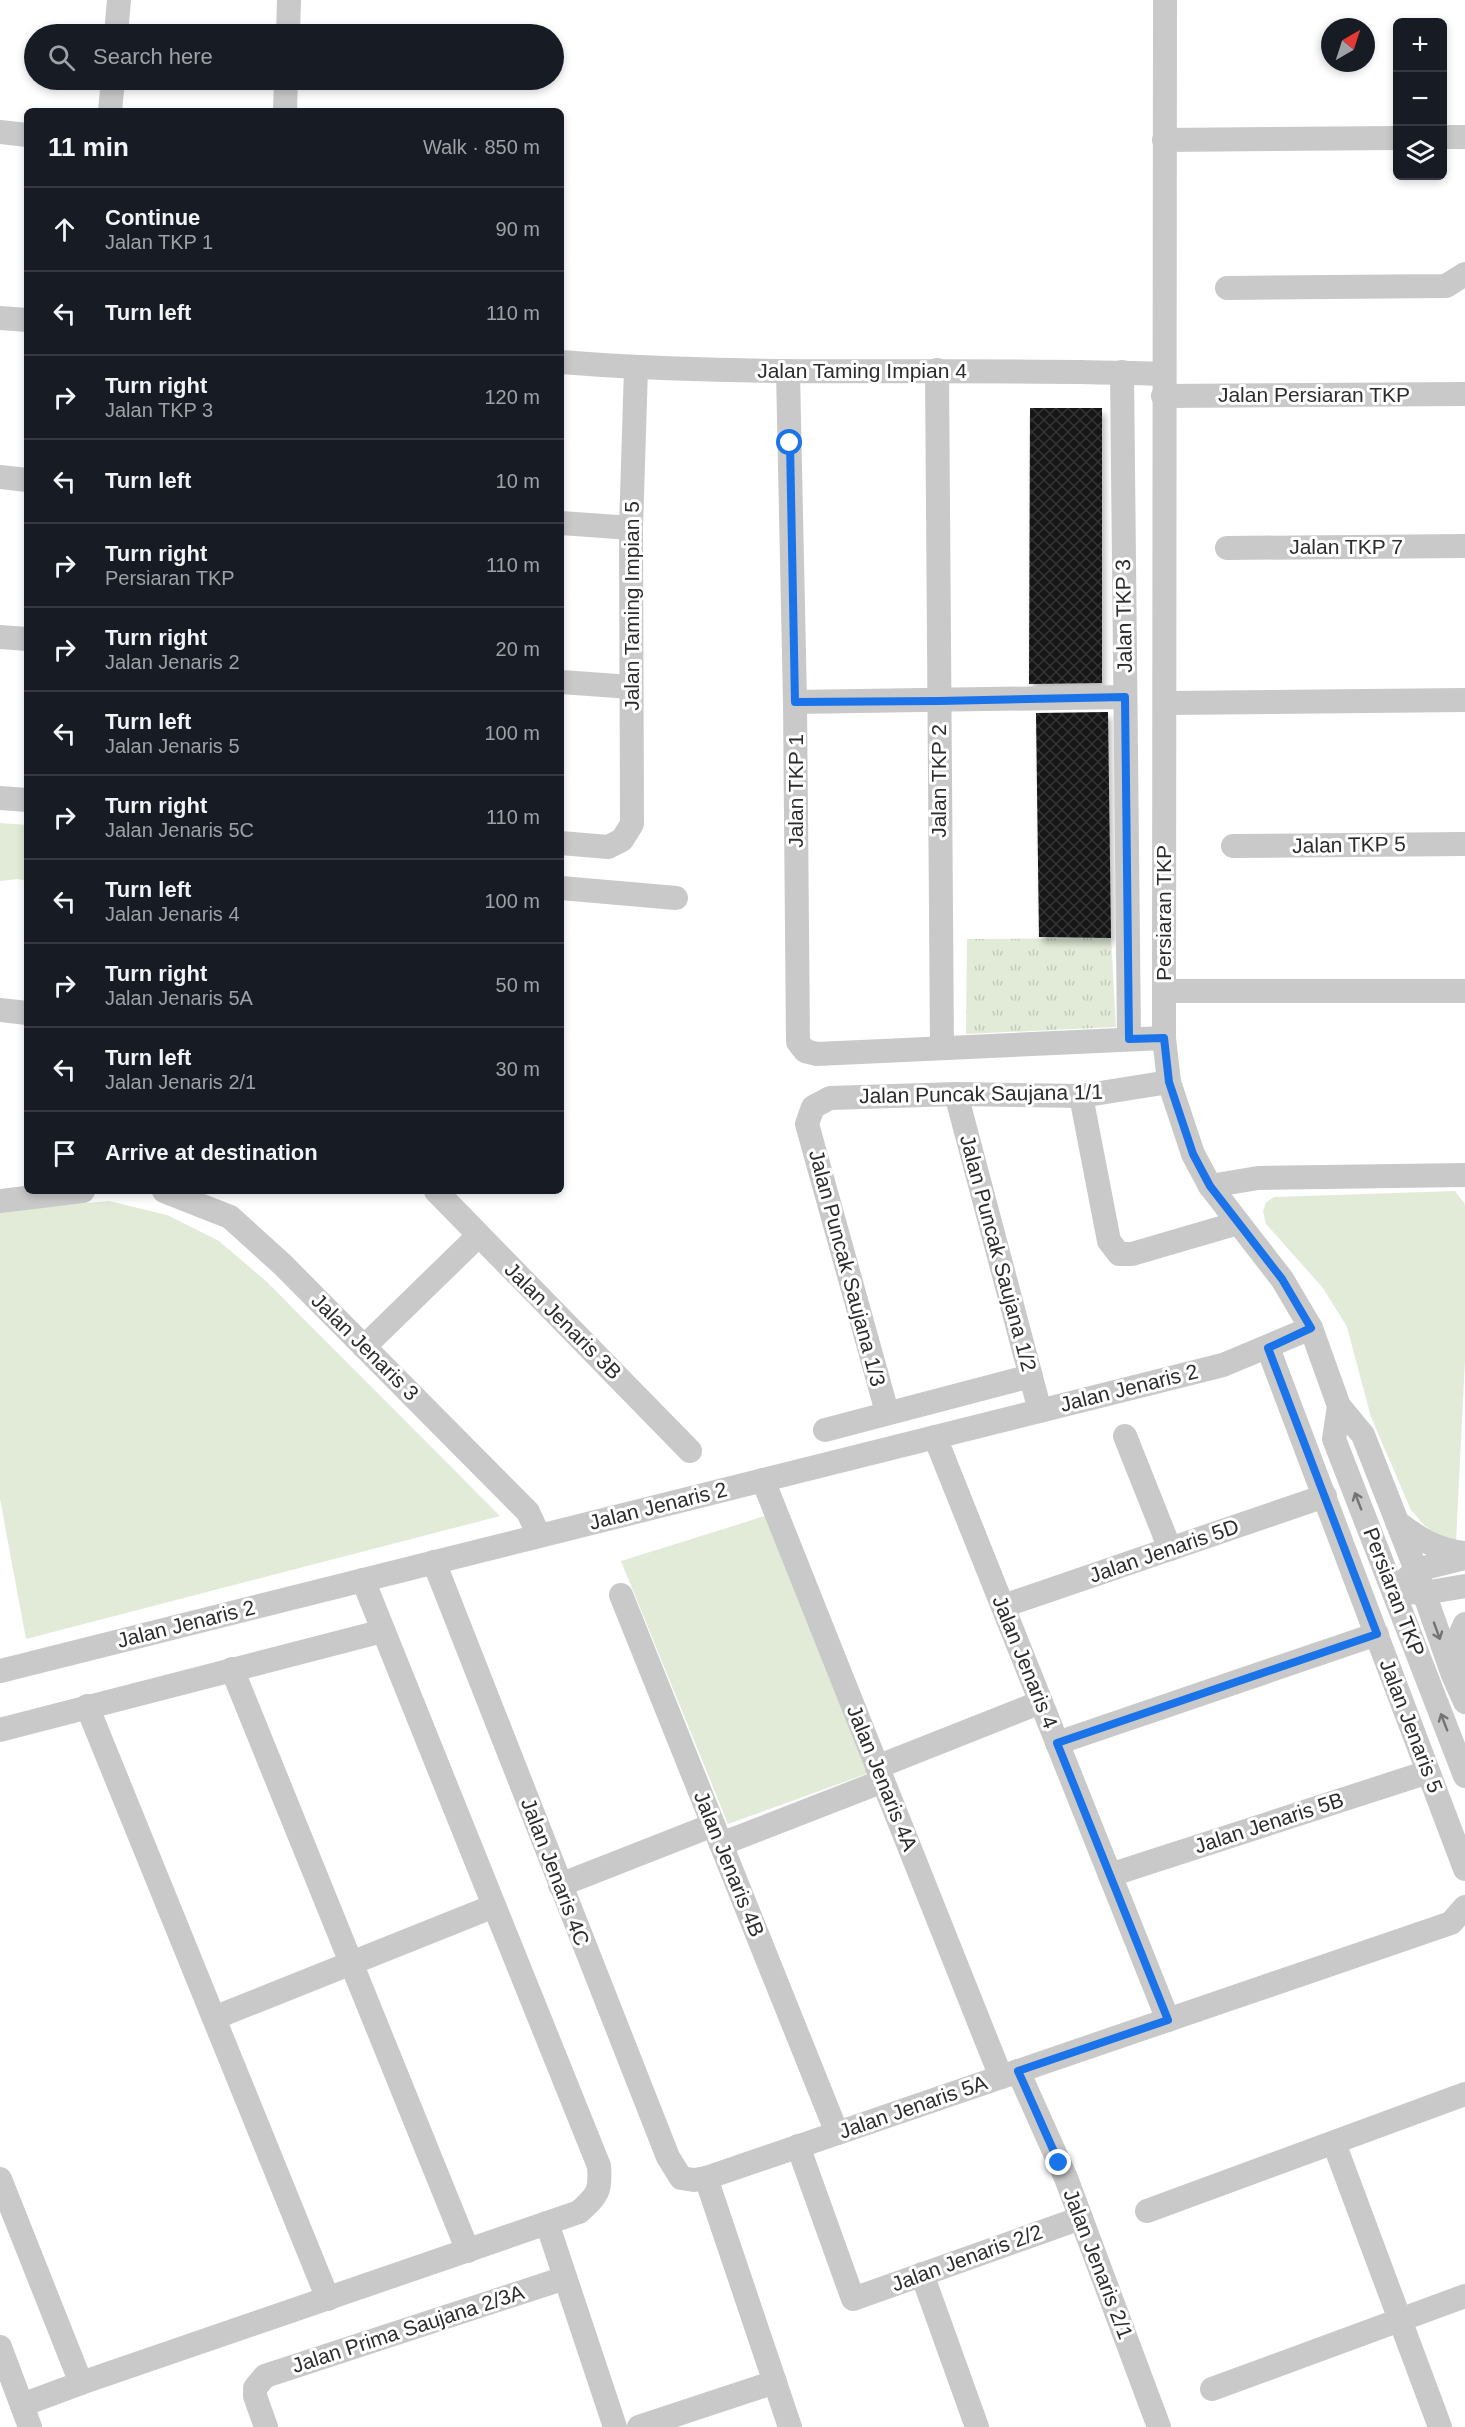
<!DOCTYPE html>
<html lang="en">
<head>
<meta charset="utf-8">
<style>
  body { margin:0; font-family:Arial,sans-serif; background:#20242c; color:#f1f3f6 }
  .controls { position:absolute; right:18px; top:18px; display:grid; overflow:hidden; border-radius:9px; box-shadow:0 3px 9px #0003 }
  .controls button { width:54px; height:54px; display:grid; place-items:center; padding:0; border:0; border-bottom:2px solid #363941; background:#171b24; color:#f1f3f6; font:30px sans-serif }
  .compass { position:absolute; left:1321px; top:18px; width:54px; height:54px; border-radius:50%; background:#171b24; box-shadow:0 3px 9px #0003; rotate:39deg }
  .stop { position:absolute; width:18px; height:18px; margin:-14px; border:4px solid #1a73e8; border-radius:50%; background:#fff }
  .stop.end { background:#1a73e8; border-color:#fff; box-shadow:0 2px 6px #0008 }
  .list { margin:0; padding:0; list-style:none }
  h2 { display:flex; justify-content:space-between; align-items:center; height:78px; margin:0; padding:0 24px; font-size:26px }
  h2 small { font-size:20px; font-weight:400; color:#9ea1a6 }
  .list li { display:grid; grid-template-columns:39px 1fr auto; gap:18px; align-items:center; box-sizing:border-box; height:84px; padding:0 24px; border-top:2px solid #363941 }
  .list b { display:block; font-size:22px; white-space:nowrap }
  .list p { margin:0; font-size:20px; white-space:nowrap; color:#9ea1a6 }
  .list em { font-size:20px; font-style:normal; color:#9ea1a6 }
  .icon { flex:none; width:33px; height:33px; fill:none; stroke:currentColor; stroke-width:2; stroke-linecap:round; stroke-linejoin:round }
  .map { position:relative; flex:none; width:1465px; height:2427px; overflow:hidden }
  .search { position:absolute; background:#171b24; box-shadow:0 3px 9px #0003; left:24px; top:24px; width:540px; height:66px; display:flex; align-items:center; gap:15px; box-sizing:border-box; padding:0 21px; border-radius:33px; color:#9ea1a6; font-size:22px }
  .panel { position:absolute; background:#171b24; box-shadow:0 3px 9px #0003; left:24px; top:108px; width:540px; height:1086px; border-radius:9px }
  .map>svg:first-child { display:block }
</style>
</head>
<body>
<div class="map">
<svg width="1465" height="2427" viewBox="0 0 1465 2427">
  <defs>
    <pattern id="grass-tufts" width="24" height="20" patternUnits="userSpaceOnUse" patternTransform="scale(1.5)"><rect width="24" height="20" fill="#e2ebd8"/><path d="M3 7l-1-3M5 7V3M7 7l1-3M15 17l-1-3M17 17v-4M19 17l1-3" fill="none" stroke="#c2caba"/></pattern>
    <pattern id="building-cross-hatch" width="8" height="8" patternUnits="userSpaceOnUse" patternTransform="scale(1.5)"><rect width="8" height="8" fill="#131313"/><path d="M0 0l8 8M0 8l8-8" fill="none" stroke="#363636"/></pattern>
    <filter id="shadow"><feDropShadow dx="3.5" dy="6" stdDeviation="3" flood-color="#0004"/></filter>
  </defs>
  <rect width="100%" height="100%" fill="#fff"/>
  <path fill="url(#grass-tufts)" d="M 1111,938 L 1116,1027 L 966,1034 L 967,939 Z"/>
  <g fill="#e2ebd8">
    <path d="M 0,823 L 27,825 L 27,881 L 18,879 L 0,881 Z"/>
    <path d="M 1455,1191 L 1465,1204 L 1465,1360 L 1456,1542 L 1440,1537 L 1424,1525 L 1411,1510 L 1371,1417 L 1347,1327 L 1323,1288 L 1266,1224 L 1263,1211 L 1266,1202 L 1274,1197 Z"/>
    <path d="M 109,1201 L 167,1215 L 219,1241 L 267,1282 L 500,1516 L 26,1639 L 0,1499 L 0,1211 Z"/>
    <path d="M 765,1516 L 869,1773 L 728,1824 L 621,1561 Z"/>
  </g>
  <g fill="url(#building-cross-hatch)" filter="url(#shadow)">
    <path d="M 1030,408 L 1102,408 L 1102,683 L 1029,684 Z"/>
    <path d="M 1108,712 L 1111,938 L 1039,937 L 1036,713 Z"/>
  </g>
  <g fill="none" stroke-linecap="round" stroke-linejoin="round">
    <g stroke="#c9c9c9" stroke-width="24">
      <path d="M 1165,0 L 1164,991 L 1164,1038 L 1169,1082 L 1193,1154 L 1210,1186 L 1282,1279 L 1311,1328 L 1339,1406 L 1363,1435 L 1416,1570 L 1453,1675 L 1465,1702"/>
      <path d="M 116,34 L 119,0"/>
      <path d="M 288,34 L 289,0"/>
      <path d="M 110,111 L 113,80"/>
      <path d="M 285,111 L 286,80"/>
      <path d="M 0,132 L 27,135"/>
      <path d="M 1442,137 L 1465,137"/>
      <path d="M 1164,140 L 1398,138"/>
      <path d="M 1227,288 L 1446,286 L 1465,274"/>
      <path d="M 0,318 L 27,320"/>
      <path d="M 561,362 C 761,378 962,367 1163,374"/>
      <path d="M 937,370 L 942,1048"/>
      <path d="M 788,372 L 795,702 L 798,1042 L 805,1051 L 817,1054 L 1164,1038"/>
      <path d="M 1122,372 L 1129,1039"/>
      <path d="M 1163,396 L 1465,394"/>
      <path d="M 0,477 L 27,480"/>
      <path d="M 561,523 L 631,528"/>
      <path d="M 1227,548 L 1465,546"/>
      <path d="M 0,637 L 27,639"/>
      <path d="M 561,682 L 631,687"/>
      <path d="M 795,702 L 1125,697"/>
      <path d="M 1165,703 L 1465,700"/>
      <path d="M 0,798 L 27,800"/>
      <path d="M 561,843 L 608,847 L 622,840 L 632,824 L 631,528 L 636,368"/>
      <path d="M 1233,846 L 1465,844"/>
      <path d="M 561,888 L 676,898"/>
      <path d="M 1164,991 L 1465,991"/>
      <path d="M 0,1010 L 27,1013"/>
      <path d="M 956,1094 L 1040,1411"/>
      <path d="M 1081,1096 L 1109,1241 L 1119,1254 L 1132,1254 L 1238,1223"/>
      <path d="M 1210,1186 L 1258,1178 L 1465,1175"/>
      <path d="M 164,1191 L 230,1217 L 283,1265 L 528,1512 L 539,1536"/>
      <path d="M 436,1191 L 690,1451"/>
      <path d="M 0,1201 L 83,1191"/>
      <path d="M 364,1347 L 478,1236"/>
      <path d="M 1268,1348 L 1465,1869"/>
      <path d="M 1339,1406 L 1334,1439 L 1465,1776"/>
      <path d="M 887,1412 L 807,1124 L 813,1107 L 830,1098 L 956,1094 L 1081,1096 L 1169,1082"/>
      <path d="M 825,1430 L 1031,1376"/>
      <path d="M 1125,1436 L 1170,1549"/>
      <path d="M 935,1437 L 1168,2020"/>
      <path d="M 763,1480 L 1001,2077"/>
      <path d="M 1397,1522 C 1419,1539 1437,1550 1465,1553"/>
      <path d="M 434,1562 L 668,2157 L 681,2178 L 694,2180 L 706,2178 L 1451,1923 L 1465,1907"/>
      <path d="M 1404,1581 L 1416,1570 L 1465,1558"/>
      <path d="M 1408,1592 L 1424,1593 L 1465,1586"/>
      <path d="M 621,1595 L 837,2133"/>
      <path d="M 1003,1606 L 1325,1496"/>
      <path d="M 232,1669 L 468,2251"/>
      <path d="M 1454,1670 L 1457,1641 L 1465,1624"/>
      <path d="M 0,1671 L 1223,1365 L 1311,1328"/>
      <path d="M 87,1706 L 328,2299"/>
      <path d="M 0,1730 L 383,1631"/>
      <path d="M 1057,1743 L 1377,1634"/>
      <path d="M 877,1767 L 1041,1702"/>
      <path d="M 721,1844 L 883,1781"/>
      <path d="M 1110,1875 L 1428,1772"/>
      <path d="M 560,1885 L 713,1825"/>
      <path d="M 214,2018 L 494,1906"/>
      <path d="M 1018,2071 L 1066,2178 L 1159,2427"/>
      <path d="M 1334,2143 L 1440,2427"/>
      <path d="M 798,2146 L 853,2299 L 1081,2218"/>
      <path d="M 706,2178 L 790,2427"/>
      <path d="M 0,2179 L 81,2383"/>
      <path d="M 1147,2211 L 1465,2094"/>
      <path d="M 547,2223 L 615,2427"/>
      <path d="M 922,2274 L 977,2427"/>
      <path d="M 0,2347 L 30,2427"/>
      <path d="M 1212,2389 L 1465,2296"/>
      <path d="M 22,2405 L 81,2383 L 579,2212 C 598,2195 601,2191 599,2166 L 363,1580"/>
      <path d="M 266,2427 L 255,2396 L 255,2388 L 265,2376 L 565,2278"/>
      <path d="M 639,2427 L 775,2382"/>
    </g>
  </g>
  <defs><path id="oneway-shaft" d="M-6 0H5M1.5-3L5.5 0L1.5 3" fill="none" stroke-width="1.6" stroke-linecap="round" stroke-linejoin="round" transform="scale(1.5)"/></defs>
  <g stroke="#737373">
    <use href="#oneway-shaft" transform="translate(1358 1501) rotate(-111)"/>
    <use href="#oneway-shaft" transform="translate(1437 1631) rotate(70)"/>
    <use href="#oneway-shaft" transform="translate(1444 1722) rotate(-111)"/>
  </g>
  <g fill="none" stroke-linecap="round" stroke-linejoin="round">
    <path stroke="#1a73e8" stroke-width="8" d="M 790,443 L 795,702 L 939,701 L 1125,697 L 1129,1039 L 1164,1038 L 1169,1082 L 1193,1154 L 1210,1186 L 1282,1279 L 1311,1328 L 1268,1348 L 1377,1634 L 1057,1743 L 1168,2020 L 1018,2071 L 1059,2163"/>
  </g>
  <g text-anchor="middle" stroke-width="6" stroke-linejoin="round" paint-order="stroke">
    <g font-size="21" fill="#2c2c2c" stroke="#fff">
      <text x="862" y="378">Jalan Taming Impian 4</text>
      <text x="1314" y="402">Jalan Persiaran TKP</text>
      <text x="1346" y="554">Jalan TKP 7</text>
      <text transform="translate(632 606) rotate(-90)" y="7">Jalan Taming Impian 5</text>
      <text transform="translate(1124 616) rotate(-91)" y="7">Jalan TKP 3</text>
      <text transform="translate(939 781) rotate(-90)" y="7">Jalan TKP 2</text>
      <text transform="translate(796 791) rotate(-90)" y="7">Jalan TKP 1</text>
      <text transform="translate(1349 845) rotate(-1)" y="7">Jalan TKP 5</text>
      <text transform="translate(1164 913) rotate(-90)" y="7">Persiaran TKP</text>
      <text transform="translate(981 1094) rotate(-1)" y="7">Jalan Puncak Saujana 1/1</text>
      <text transform="translate(998 1253) rotate(75)" y="7">Jalan Puncak Saujana 1/2</text>
      <text transform="translate(847 1268) rotate(75)" y="7">Jalan Puncak Saujana 1/3</text>
      <text transform="translate(563 1321) rotate(45)" y="7">Jalan Jenaris 3B</text>
      <text transform="translate(365 1347) rotate(45)" y="7">Jalan Jenaris 3</text>
      <text transform="translate(1129 1388) rotate(-14)" y="7">Jalan Jenaris 2</text>
      <text transform="translate(658 1506) rotate(-14)" y="7">Jalan Jenaris 2</text>
      <text transform="translate(1164 1551) rotate(-19)" y="7">Jalan Jenaris 5D</text>
      <text transform="translate(1394 1592) rotate(69)" y="7">Persiaran TKP</text>
      <text transform="translate(186 1624) rotate(-14)" y="7">Jalan Jenaris 2</text>
      <text transform="translate(1025 1662) rotate(68)" y="7">Jalan Jenaris 4</text>
      <text transform="translate(1411 1726) rotate(69)" y="7">Jalan Jenaris 5</text>
      <text transform="translate(882 1778) rotate(68)" y="7">Jalan Jenaris 4A</text>
      <text transform="translate(1269 1823) rotate(-18)" y="7">Jalan Jenaris 5B</text>
      <text transform="translate(729 1864) rotate(68)" y="7">Jalan Jenaris 4B</text>
      <text transform="translate(555 1872) rotate(69)" y="7">Jalan Jenaris 4C</text>
      <text transform="translate(913 2107) rotate(-19)" y="7">Jalan Jenaris 5A</text>
      <text transform="translate(967 2258) rotate(-20)" y="7">Jalan Jenaris 2/2</text>
      <text transform="translate(1098 2264) rotate(69)" y="7">Jalan Jenaris 2/1</text>
      <text transform="translate(408 2329) rotate(-18)" y="7">Jalan Prima Saujana 2/3A</text>
    </g>
  </g>
</svg>
<div class="controls">
<button>+</button>
<button>−</button>
<button><svg class="icon" aria-label="layers" viewBox="0 0 24 24"><path d="M12 4l9 5-9 5-9-5zM3 14l9 5 9-5"/></svg></button>
</div>
<svg class="compass" viewBox="-18 -18 36 36"><path d="M0-13l5 13h-10z" fill="#e53935"/><path d="M0 13l5-13h-10z" fill="#9ea1a6"/></svg>
<div class="stop" style="left:790px;top:443px"></div>
<div class="stop end" style="left:1059px;top:2163px"></div>
<div class="search"><svg class="icon" aria-label="search" viewBox="0 0 24 24"><circle cx="10" cy="10" r="6"/><path d="M15 15l6 6"/></svg>Search here</div>
<section class="panel">
<h2>11 min<small>Walk · 850 m</small></h2>
<ul class="list">
<li><svg class="icon" aria-label="ahead" viewBox="0 0 24 24"><path d="M12 20V5M6 11l6-6 6 6"/></svg><div><b>Continue</b><p>Jalan TKP 1</p></div><em>90 m</em></li>
<li><svg class="icon" aria-label="left" viewBox="0 0 24 24"><path d="M17 20v-9H6M10 6l-5 5 5 5"/></svg><div><b>Turn left</b></div><em>110 m</em></li>
<li><svg class="icon" aria-label="right" viewBox="0 0 24 24"><path d="M7 20v-9h11M14 6l5 5-5 5"/></svg><div><b>Turn right</b><p>Jalan TKP 3</p></div><em>120 m</em></li>
<li><svg class="icon" aria-label="left" viewBox="0 0 24 24"><path d="M17 20v-9H6M10 6l-5 5 5 5"/></svg><div><b>Turn left</b></div><em>10 m</em></li>
<li><svg class="icon" aria-label="right" viewBox="0 0 24 24"><path d="M7 20v-9h11M14 6l5 5-5 5"/></svg><div><b>Turn right</b><p>Persiaran TKP</p></div><em>110 m</em></li>
<li><svg class="icon" aria-label="right" viewBox="0 0 24 24"><path d="M7 20v-9h11M14 6l5 5-5 5"/></svg><div><b>Turn right</b><p>Jalan Jenaris 2</p></div><em>20 m</em></li>
<li><svg class="icon" aria-label="left" viewBox="0 0 24 24"><path d="M17 20v-9H6M10 6l-5 5 5 5"/></svg><div><b>Turn left</b><p>Jalan Jenaris 5</p></div><em>100 m</em></li>
<li><svg class="icon" aria-label="right" viewBox="0 0 24 24"><path d="M7 20v-9h11M14 6l5 5-5 5"/></svg><div><b>Turn right</b><p>Jalan Jenaris 5C</p></div><em>110 m</em></li>
<li><svg class="icon" aria-label="left" viewBox="0 0 24 24"><path d="M17 20v-9H6M10 6l-5 5 5 5"/></svg><div><b>Turn left</b><p>Jalan Jenaris 4</p></div><em>100 m</em></li>
<li><svg class="icon" aria-label="right" viewBox="0 0 24 24"><path d="M7 20v-9h11M14 6l5 5-5 5"/></svg><div><b>Turn right</b><p>Jalan Jenaris 5A</p></div><em>50 m</em></li>
<li><svg class="icon" aria-label="left" viewBox="0 0 24 24"><path d="M17 20v-9H6M10 6l-5 5 5 5"/></svg><div><b>Turn left</b><p>Jalan Jenaris 2/1</p></div><em>30 m</em></li>
<li><svg class="icon" aria-label="arrive" viewBox="0 0 24 24"><path d="M6 21V4h12l-3 4 3 4H6"/></svg><div><b>Arrive at destination</b></div></li>
</ul>
</section>
</div>
</body>
</html>
